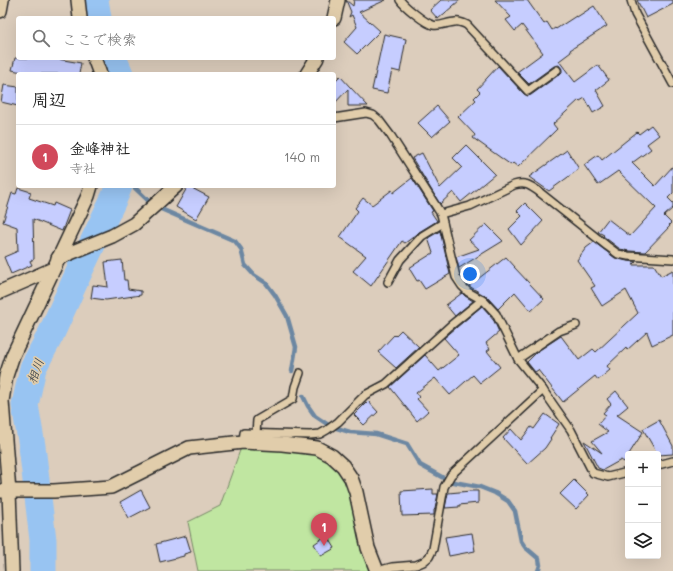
<!DOCTYPE html>
<html lang="ja">
<head>
<meta charset="utf-8">
<style>
  body { margin:0; font-family:Mali,"Klee One",sans-serif; background:#f6f6f6; color:#222 }
  .controls { position:absolute; right:12px; bottom:12px; display:grid; overflow:hidden; border-radius:4px; box-shadow:0 4px 16px #0002 }
  .controls button { width:36px; height:36px; display:grid; place-items:center; padding:0; border:0; border-bottom:1px solid #e0e0e0; background:#fff; color:#222; font:20px sans-serif }
  .you { position:absolute; left:470px; top:274px; width:14px; height:14px; margin:-10px; border:3px solid #fff; border-radius:50%; background:#1a73e8; box-shadow:0 0 0 6px #1a73e833 }
  .badge { display:grid; place-items:center; width:26px; height:26px; border-radius:50%; background:#d1495b; color:#fff; font-size:13px; font-weight:700 }
  .pin { position:absolute; translate:-50% -33px; filter:drop-shadow(0 1px 2px #0008) }
  .pin::after { content:''; position:absolute; top:21px; width:14px; height:12px; background:inherit; clip-path:polygon(0 0,100% 0,50% 100%) }
  .list { margin:0; padding:0; list-style:none }
  h2 { display:flex; justify-content:space-between; align-items:center; height:52px; margin:0; padding:0 16px; font-size:17px }
  h2 small { font-size:13px; font-weight:400; color:#767676 }
  .list li { display:grid; grid-template-columns:26px 1fr auto; gap:12px; align-items:center; box-sizing:border-box; height:64px; padding:0 16px; border-top:1px solid #e0e0e0 }
  .list b { display:block; font-size:15px; white-space:nowrap }
  .list p { margin:0; font-size:13px; white-space:nowrap; color:#767676 }
  .list em { font-size:13px; font-style:normal; color:#767676 }
  .icon { flex:none; width:22px; height:22px; fill:none; stroke:currentColor; stroke-width:2; stroke-linecap:round; stroke-linejoin:round }
  .map { position:relative; flex:none; width:673px; height:571px; overflow:hidden }
  .search { position:absolute; background:#fff; box-shadow:0 4px 16px #0002; left:16px; top:16px; width:320px; height:44px; display:flex; align-items:center; gap:10px; box-sizing:border-box; padding:0 14px; border-radius:4px; color:#767676; font-size:15px }
  .panel { position:absolute; background:#fff; box-shadow:0 4px 16px #0002; left:16px; top:72px; width:320px; height:116px; border-radius:4px }
  .map>svg:first-child { display:block }
</style>
</head>
<body>
<div class="map">
<svg width="673" height="571" viewBox="0 0 673 571">
  <rect width="100%" height="100%" fill="#dccdbc"/>
  <filter id="ink" filterUnits="userSpaceOnUse"><feTurbulence type="fractalNoise" baseFrequency=".025" numOctaves="2"/><feDisplacementMap in="SourceGraphic" scale="8" xChannelSelector="R" yChannelSelector="G"/><feConvolveMatrix kernelMatrix="1 2 1 2 8 2 1 2 1" color-interpolation-filters="sRGB"/></filter>
  <g filter="url(#ink)">
    <path fill="#c0e6a1" stroke="#768866" d="M 243,442 L 309,447 L 343,466 L 376,571 L 198,571 L 188,522 L 220,506 Z"/>
    <g fill="none" stroke-linecap="round" stroke-linejoin="round">
      <g stroke="#6c87a2" stroke-width="4.5">
        <path d="M 133,186 L 154,206 L 235,241 L 241,249 L 245,265 L 254,275 L 266,283 L 275,295 L 287,316 L 296,347 L 292,371"/>
        <path d="M 303,396 L 308,406 L 315,416 L 330,426 L 350,432 L 376,434 L 407,444 L 420,465 L 449,481 L 480,487 L 495,493 L 508,501 L 515,511 L 521,541 L 525,547 L 539,559 L 540,565 L 538,571"/>
      </g>
      <g stroke="#98c4f2" stroke-width="27">
        <path d="M 95,0 L 98,18"/>
        <path d="M 113,58 L 120,74"/>
        <path d="M 43,571 L 43,540 L 32,446 L 25,405 L 33,368 L 51,334 L 80,270 L 114,198 L 119,186"/>
      </g>
    </g>
    <g fill="#c6cdff" stroke="#2b2b2b">
      <path d="M 346,0 L 353,6 L 354,0 L 386,0 L 359,12 L 380,31 L 357,54 L 344,42 L 357,27 L 352,15 L 349,17 L 351,12 Z"/>
      <path d="M 441,0 L 460,0 L 438,19 L 430,10 Z"/>
      <path d="M 495,0 L 527,0 L 544,24 L 547,22 L 552,30 L 555,28 L 556,29 L 576,16 L 577,17 L 594,6 L 607,26 L 570,50 L 571,52 L 559,61 L 575,82 L 598,65 L 609,80 L 596,90 L 605,106 L 593,113 L 585,98 L 580,101 L 579,100 L 553,124 L 557,129 L 518,167 L 513,163 L 511,165 L 473,138 L 475,135 L 458,117 L 476,100 L 474,98 L 480,92 L 477,89 L 498,66 L 524,94 L 528,96 L 531,95 L 560,74 L 562,72 L 562,69 L 559,65 L 554,66 L 529,84 L 517,72 L 543,53 L 522,25 L 515,31 L 506,20 L 511,17 Z"/>
      <path d="M 637,0 L 673,0 L 673,4 L 646,18 Z"/>
      <path d="M 384,34 L 406,39 L 400,72 L 392,70 L 387,93 L 372,90 Z"/>
      <path d="M 15,58 L 52,58 L 81,63 L 79,74 L 32,74 L 12,70 Z"/>
      <path d="M 340,76 L 350,87 L 368,106 L 348,106 L 348,89 L 334,104 L 334,82 Z"/>
      <path d="M 4,85 L 18,87 L 18,106 L 1,102 Z"/>
      <path d="M 437,106 L 450,121 L 432,137 L 418,123 Z"/>
      <path d="M 651,125 L 659,135 L 647,144 L 651,149 L 632,163 L 655,186 L 673,166 L 673,193 L 668,198 L 673,203 L 673,208 L 664,216 L 671,223 L 669,225 L 670,226 L 645,252 L 629,251 L 620,249 L 603,236 L 604,235 L 598,232 L 608,219 L 630,236 L 656,208 L 618,171 L 598,185 L 584,165 L 598,155 L 602,160 L 637,132 L 639,134 Z"/>
      <path d="M 466,145 L 495,174 L 461,202 L 453,192 L 440,204 L 412,158 L 422,153 L 440,188 L 462,167 L 453,158 Z"/>
      <path d="M 567,150 L 579,169 L 549,191 L 529,177 Z"/>
      <path d="M 412,178 L 433,211 L 431,212 L 437,221 L 419,232 L 416,235 L 405,243 L 402,241 L 371,286 L 353,271 L 366,256 L 340,237 L 358,211 L 355,208 L 363,198 L 372,205 L 392,190 L 393,193 Z"/>
      <path d="M 188,186 L 209,197 L 196,219 L 176,207 Z"/>
      <path d="M 18,188 L 31,192 L 29,198 L 53,206 L 54,203 L 70,210 L 62,231 L 33,219 L 34,259 L 30,261 L 32,265 L 11,274 L 4,257 L 18,251 L 17,227 L 3,222 L 12,193 L 16,194 Z"/>
      <path d="M 525,203 L 543,221 L 521,245 L 509,229 L 522,216 L 517,211 Z"/>
      <path d="M 486,224 L 503,241 L 459,268 L 456,257 L 479,249 L 469,240 Z"/>
      <path d="M 440,231 L 450,274 L 425,289 L 419,280 L 417,281 L 409,268 L 433,253 L 428,238 Z"/>
      <path d="M 594,242 L 615,258 L 627,261 L 636,262 L 633,265 L 654,265 L 661,276 L 673,270 L 673,335 L 652,345 L 647,332 L 627,350 L 626,348 L 607,366 L 610,370 L 598,380 L 595,376 L 563,402 L 538,370 L 535,372 L 527,362 L 538,351 L 561,336 L 579,360 L 593,349 L 596,352 L 638,313 L 626,290 L 602,306 L 591,288 L 595,286 L 577,260 L 586,248 Z"/>
      <path d="M 506,257 L 515,267 L 514,267 L 544,299 L 531,311 L 515,292 L 498,309 L 487,297 L 469,286 Z"/>
      <path d="M 122,260 L 124,280 L 127,280 L 128,289 L 141,291 L 141,295 L 106,300 L 91,298 L 93,285 L 108,287 L 105,262 Z"/>
      <path d="M 462,293 L 465,296 L 473,301 L 455,316 L 446,305 Z"/>
      <path d="M 482,306 L 491,316 L 490,316 L 494,321 L 499,332 L 486,343 L 490,349 L 487,351 L 500,367 L 480,383 L 473,375 L 450,395 L 435,378 L 416,393 L 419,397 L 417,399 L 428,411 L 417,421 L 390,387 L 425,355 L 439,371 L 459,355 L 444,338 Z"/>
      <path d="M 401,330 L 419,347 L 396,368 L 378,352 L 394,335 L 395,336 Z"/>
      <path d="M 616,391 L 628,406 L 617,415 L 643,432 L 629,454 L 628,454 L 628,456 L 624,462 L 621,460 L 603,470 L 598,468 L 584,441 L 602,453 L 592,441 L 608,432 L 598,424 L 606,415 L 603,413 L 611,404 L 607,399 Z"/>
      <path d="M 368,401 L 378,412 L 364,425 L 354,415 Z"/>
      <path d="M 545,414 L 559,424 L 550,438 L 551,439 L 545,448 L 527,464 L 503,438 L 511,429 L 521,440 L 531,427 L 534,429 Z"/>
      <path d="M 659,420 L 673,446 L 673,454 L 658,455 L 643,429 Z"/>
      <path d="M 574,480 L 589,495 L 576,509 L 560,494 Z"/>
      <path d="M 433,489 L 433,494 L 438,494 L 435,509 L 434,510 L 434,515 L 402,516 L 401,491 Z"/>
      <path d="M 141,490 L 150,507 L 129,518 L 120,502 Z"/>
      <path d="M 471,491 L 478,491 L 478,503 L 459,505 L 459,507 L 445,508 L 448,493 Z"/>
      <path d="M 472,533 L 475,551 L 449,556 L 445,537 Z"/>
      <path d="M 327,535 L 335,548 L 321,556 L 314,544 Z"/>
      <path d="M 186,536 L 191,552 L 184,554 L 184,556 L 160,562 L 156,544 Z"/>
    </g>
    <g fill="none" stroke-linecap="round" stroke-linejoin="round">
      <defs>
        <g id="lane">
          <path d="M 400,0 C 404,6 426,24 433,25 C 440,27 448,22 455,22 C 459,21 463,23 467,25 L 528,91 L 557,70"/>
          <path d="M 631,0 L 635,14 L 673,84"/>
          <path d="M 334,118 L 366,113 L 373,115 L 379,120 L 391,136 L 441,214 L 456,277 L 462,286 L 468,292 L 484,301 L 496,314 L 518,359 L 543,390 L 571,430 L 593,473 L 608,477 L 628,472"/>
          <path d="M 441,214 L 470,206 L 514,185 C 526,182 529,185 538,191 L 607,246 L 618,254 L 628,256 L 673,259"/>
          <path d="M 388,282 L 400,260 L 422,236 L 443,223"/>
          <path d="M 518,359 L 559,331 L 576,325"/>
          <path d="M 256,433 L 257,420 L 293,399 L 295,387 L 300,373"/>
          <path d="M 243,442 L 244,433 L 310,435 L 320,434 L 327,430 L 338,422 L 365,395 L 386,384 L 450,326 L 482,300"/>
          <path d="M 658,465 L 673,461"/>
          <path d="M 377,571 L 392,567 L 416,565 L 423,562 L 429,557 L 433,549 L 444,487 L 451,475 L 543,390"/>
        </g>
        <g id="street">
          <path d="M 78,0 L 80,18"/>
          <path d="M 0,11 L 2,0"/>
          <path d="M 334,18 L 338,0"/>
          <path d="M 94,58 L 100,74"/>
          <path d="M 307,74 L 317,58"/>
          <path d="M 58,258 L 112,236 L 134,224 L 176,186"/>
          <path d="M 0,292 L 53,269"/>
          <path d="M 0,491 L 54,491 L 111,487 L 189,448 L 243,442 L 282,444 L 317,448 L 332,456 L 343,466 L 351,478 L 356,492 L 368,548 L 377,571"/>
          <path d="M 12,571 L 9,492 L 2,401 L 6,376 L 13,355 L 88,196 L 91,186"/>
        </g>
      </defs>
      <use href="#lane" stroke="#2b2b2b" stroke-width="10"/>
      <use href="#street" stroke="#2b2b2b" stroke-width="16"/>
      <use href="#lane" stroke="#e1cdab" stroke-width="7"/>
      <use href="#street" stroke="#e1cdab" stroke-width="13"/>
    </g>
  </g>
  <g text-anchor="middle" stroke-width="3" stroke-linejoin="round" paint-order="stroke">
    <g font-size="13" font-style="italic" fill="#3b4249" stroke="#e1cdab">
      <text transform="translate(35 371) rotate(-70)" y="5">相川</text>
    </g>
  </g>
</svg>
<div class="controls">
<button>+</button>
<button>−</button>
<button><svg class="icon" aria-label="layers" viewBox="0 0 24 24"><path d="M12 4l9 5-9 5-9-5zM3 14l9 5 9-5"/></svg></button>
</div>
<div class="you"></div>
<div class="pin badge" style="left:324px;top:546px">1</div>
<div class="search"><svg class="icon" aria-label="search" viewBox="0 0 24 24"><circle cx="10" cy="10" r="6"/><path d="M15 15l6 6"/></svg>ここで検索</div>
<section class="panel">
<h2>周辺<small></small></h2>
<ul class="list">
<li><span class="badge">1</span><div><b>金峰神社</b><p>寺社</p></div><em>140 m</em></li>
</ul>
</section>
</div>
</body>
</html>
